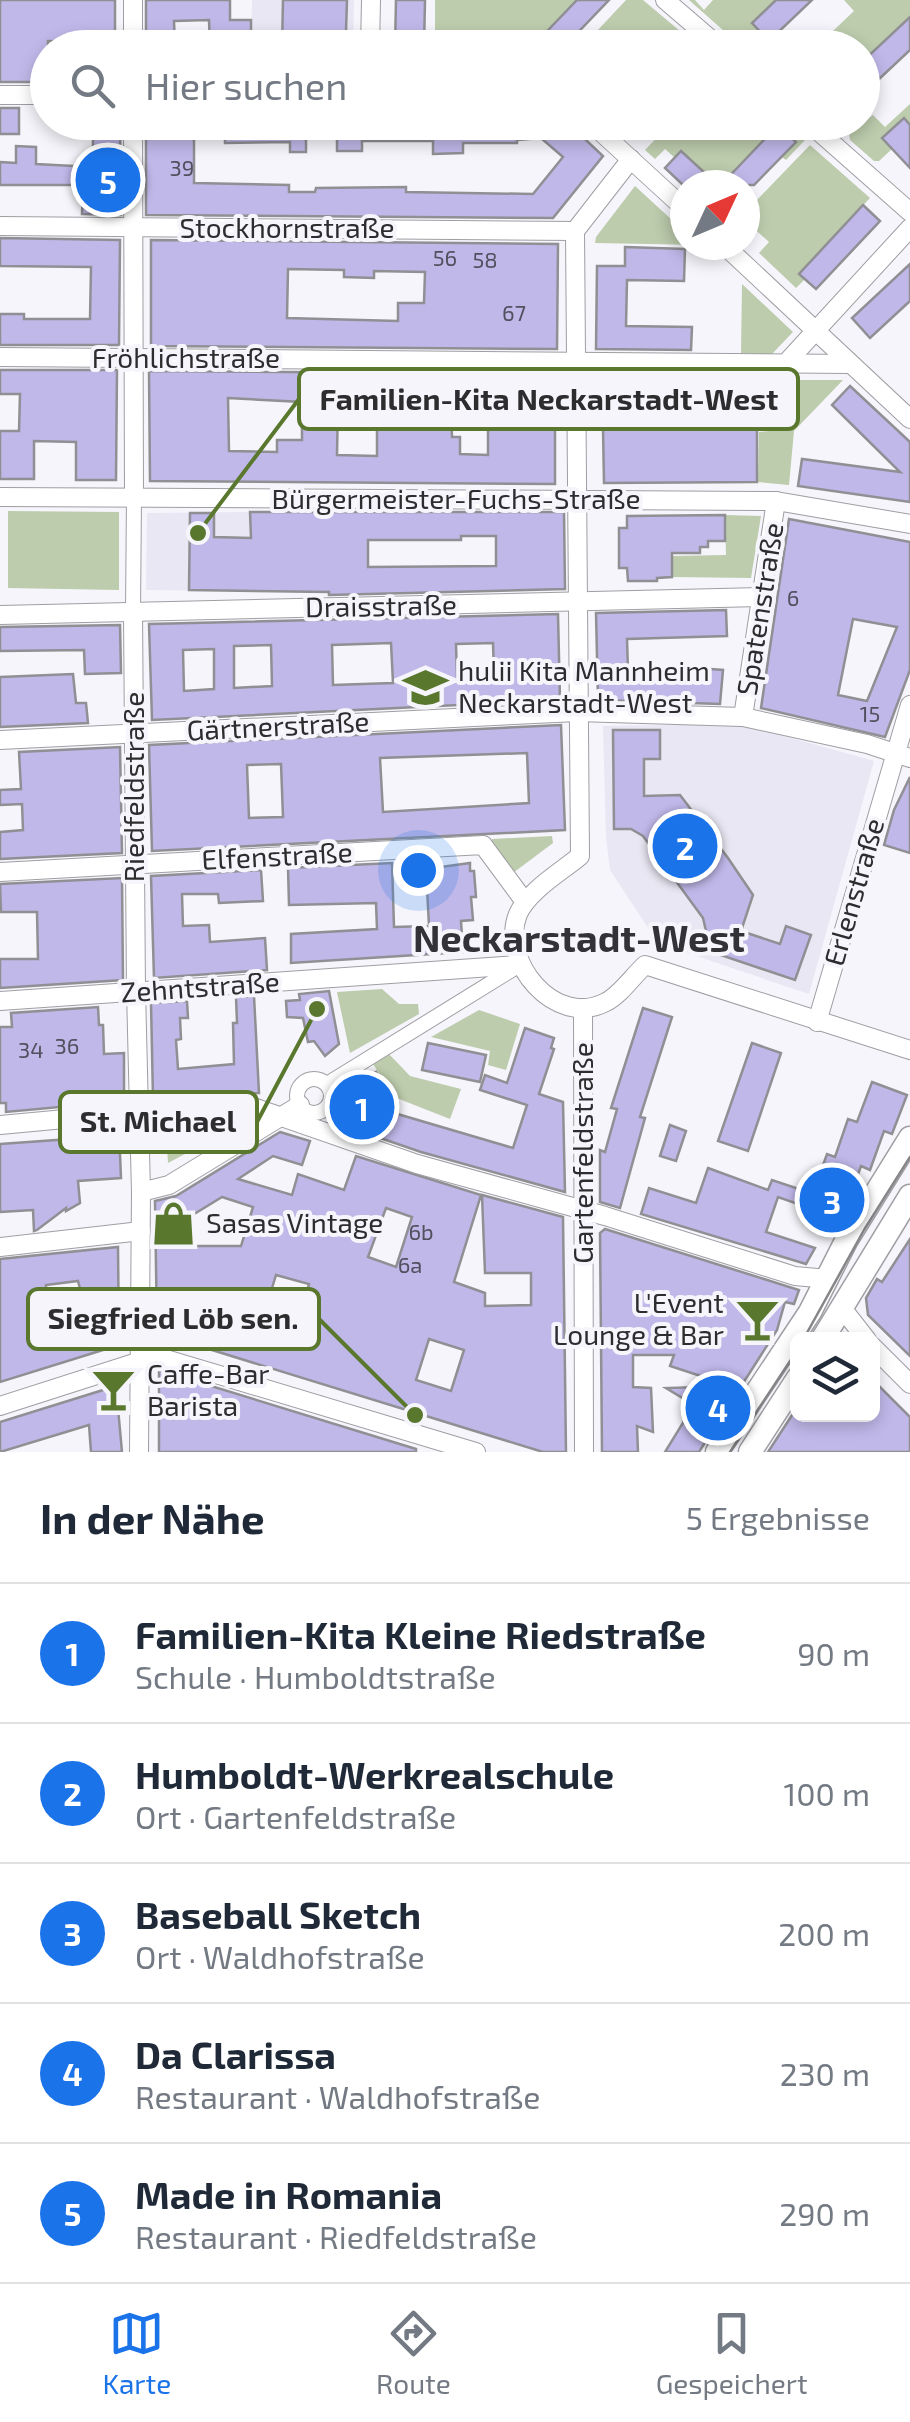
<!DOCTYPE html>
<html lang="de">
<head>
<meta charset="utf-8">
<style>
  body { margin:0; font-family:"Exo 2",sans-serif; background:#f6f6f7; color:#1f2937 }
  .controls { position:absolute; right:30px; bottom:30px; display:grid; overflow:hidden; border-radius:15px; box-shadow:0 5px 15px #0003 }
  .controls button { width:90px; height:90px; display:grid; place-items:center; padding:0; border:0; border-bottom:2px solid #e0e1e3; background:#fff; color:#1f2937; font:50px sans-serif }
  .compass { position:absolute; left:670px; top:170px; width:90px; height:90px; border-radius:50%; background:#fff; box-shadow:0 5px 15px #0003; rotate:46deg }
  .you { position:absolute; left:418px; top:870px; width:35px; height:35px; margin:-25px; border:8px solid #fff; border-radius:50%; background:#1a73e8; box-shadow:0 0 0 15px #1a73e833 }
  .badge { display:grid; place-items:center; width:65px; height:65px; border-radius:50%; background:#1a73e8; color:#fff; font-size:32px; font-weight:700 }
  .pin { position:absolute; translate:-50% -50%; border:5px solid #fff; box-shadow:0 2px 10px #0006 }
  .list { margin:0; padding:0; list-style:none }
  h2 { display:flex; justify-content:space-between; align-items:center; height:130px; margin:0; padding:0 40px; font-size:42px }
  h2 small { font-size:32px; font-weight:400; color:#747a83 }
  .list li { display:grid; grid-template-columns:65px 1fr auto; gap:30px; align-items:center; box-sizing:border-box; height:140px; padding:0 40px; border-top:2px solid #e0e1e3 }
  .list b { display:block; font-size:38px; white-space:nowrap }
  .list p { margin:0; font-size:32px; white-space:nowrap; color:#747a83 }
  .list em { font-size:32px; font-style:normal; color:#747a83 }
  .icon { flex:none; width:55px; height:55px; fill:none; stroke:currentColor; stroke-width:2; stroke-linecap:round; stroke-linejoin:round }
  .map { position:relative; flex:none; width:910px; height:1452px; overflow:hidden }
  .search { position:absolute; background:#fff; box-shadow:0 5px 15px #0003; left:30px; right:30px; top:30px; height:110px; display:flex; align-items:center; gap:25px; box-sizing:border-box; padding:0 35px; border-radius:55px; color:#747a83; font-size:38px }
  .sheet { height:830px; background:#fff }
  nav { display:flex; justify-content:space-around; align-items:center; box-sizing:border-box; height:140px; border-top:2px solid #e0e1e3; background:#fff; font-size:28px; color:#747a83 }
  nav a { display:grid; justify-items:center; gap:5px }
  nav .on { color:#1a73e8 }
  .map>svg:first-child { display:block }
</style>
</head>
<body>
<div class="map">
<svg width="910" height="1452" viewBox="0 0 910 1452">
  <rect width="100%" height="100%" fill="#f6f5fb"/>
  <g fill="#e8e7f3">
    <path d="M 252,0 L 354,0 L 353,47 L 251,48 Z"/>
    <path d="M 250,512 L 251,553 L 327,592 L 146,590 L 147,513 Z"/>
    <path d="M 741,724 L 874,761 L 809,994 L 658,943 L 610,870 L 606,837 L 603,726 Z"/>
  </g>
  <g fill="#bdccad">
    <path d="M 435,0 L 577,0 L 531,48 L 438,47 L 435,45 Z"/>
    <path d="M 626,0 L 643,0 L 699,47 L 582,47 Z"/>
    <path d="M 689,0 L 695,0 L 704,10 L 713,0 L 776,0 L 777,33 L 782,39 L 773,47 L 768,47 L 759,39 L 750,47 L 742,47 Z"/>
    <path d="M 844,0 L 910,0 L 910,17 L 863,62 L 862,48 L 815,48 L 854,11 Z"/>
    <path d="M 910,104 L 910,125 L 903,118 L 883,138 L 892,149 L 879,161 L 874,161 L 850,140 L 849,133 L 873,115 L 885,127 Z"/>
    <path d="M 671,123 L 784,123 L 805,140 L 786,160 L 782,157 L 778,126 L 721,185 L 708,185 L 712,180 L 682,151 L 675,158 L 665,149 L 655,159 L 645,150 Z"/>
    <path d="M 810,145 L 870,198 L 800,273 L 805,279 L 796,288 L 759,253 L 769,242 L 752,227 L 758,220 L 757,200 Z"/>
    <path d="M 635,186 L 685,232 L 685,245 L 699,245 L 595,243 L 596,237 Z"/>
    <path d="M 742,284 L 793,332 L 771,355 L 741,353 Z"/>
    <path d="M 769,380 L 843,380 L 794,431 L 789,485 L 758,482 L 759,432 L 769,431 Z"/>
    <path d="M 8,511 L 119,512 L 119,590 L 8,588 Z"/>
    <path d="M 725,515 L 761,516 L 751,578 L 672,577 L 672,556 L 726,555 Z"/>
    <path d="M 552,836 L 553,843 L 513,873 L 492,844 L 492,839 Z"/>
    <path d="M 382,989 L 399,1004 L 418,1004 L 419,1014 L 350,1053 L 337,992 Z"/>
    <path d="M 479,1010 L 520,1024 L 506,1070 L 488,1065 L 490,1051 L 431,1037 Z"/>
    <path d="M 388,1053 L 410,1076 L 461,1089 L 450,1119 L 394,1097 L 373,1064 Z"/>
    <path d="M 231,1121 L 234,1128 L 168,1163 L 166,1130 Z"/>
  </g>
  <g fill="#c0b8e9" stroke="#8f8f94" stroke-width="2.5" fill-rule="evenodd">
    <path d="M 0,0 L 115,0 L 115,48 L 87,48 L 87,42 L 48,41 L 48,82 L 0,82 Z"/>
    <path d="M 146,0 L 230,0 L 230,20 L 251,20 L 251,48 L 210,48 L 209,20 L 174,21 L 175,48 L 146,48 Z"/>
    <path d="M 283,0 L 347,0 L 346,32 L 353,32 L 353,48 L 282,48 Z"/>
    <path d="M 396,0 L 425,0 L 424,48 L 395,48 Z"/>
    <path d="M 577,0 L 609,0 L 563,48 L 531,48 Z"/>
    <path d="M 776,0 L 812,0 L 769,41 L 752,23 Z"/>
    <path d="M 910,17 L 910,50 L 862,95 L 862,62 Z"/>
    <rect x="0" y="108" width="19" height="26"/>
    <path d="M 904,118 L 910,125 L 910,168 L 882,138 Z"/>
    <path d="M 93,122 L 120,122 L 121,215 L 82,214 L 83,185 L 0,185 L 0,162 L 16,163 L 16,146 L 36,147 L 36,164 L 93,167 Z"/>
    <path d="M 146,122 L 567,122 L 603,156 L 553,218 L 146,215 ZM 306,137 L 337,137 L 337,151 L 362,151 L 362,141 L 433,141 L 433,154 L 463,153 L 463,143 L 517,143 L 517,140 L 541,138 L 563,157 L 533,194 L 406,192 L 406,187 L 316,188 L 315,192 L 289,192 L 289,185 L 194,183 L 194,138 L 225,138 L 225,143 L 290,142 L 290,152 L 306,152 Z"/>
    <path d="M 778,125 L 796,142 L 754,185 L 721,185 Z"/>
    <path d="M 681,151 L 718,185 L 683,185 L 665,168 Z"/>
    <path d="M 863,205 L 880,221 L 816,289 L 799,274 Z"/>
    <path d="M 0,238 L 120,240 L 119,345 L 0,345 L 0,314 L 24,314 L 24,319 L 90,319 L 91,267 L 0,266 Z"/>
    <path d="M 151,240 L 558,244 L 557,349 L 151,346 ZM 288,269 L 344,270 L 344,277 L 374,278 L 374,271 L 425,272 L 424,303 L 398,303 L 398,321 L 287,318 Z"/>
    <path d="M 625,247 L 685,249 L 684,281 L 627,280 L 626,326 L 692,327 L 691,350 L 596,349 L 597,266 L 625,266 Z"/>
    <path d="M 910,264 L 910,301 L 870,338 L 852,318 Z"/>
    <path d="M 0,370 L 117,370 L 116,480 L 76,480 L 76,442 L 34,441 L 34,479 L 0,479 L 0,431 L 19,431 L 20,394 L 0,394 Z"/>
    <path d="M 149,371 L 555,374 L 555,484 L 150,481 ZM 228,398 L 302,402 L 302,440 L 277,440 L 277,452 L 229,451 ZM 338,403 L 377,403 L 377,456 L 337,455 ZM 451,404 L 488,404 L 488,455 L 460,454 L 460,437 L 452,437 Z"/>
    <path d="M 602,374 L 658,375 L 662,414 L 723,414 L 723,378 L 738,378 L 738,414 L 766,414 L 766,428 L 757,428 L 757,482 L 604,483 Z"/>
    <path d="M 850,386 L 910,442 L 910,502 L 798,486 L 802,459 L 900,472 L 832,405 Z"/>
    <path d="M 250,512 L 564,512 L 565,589 L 329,595 L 329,592 L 189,590 L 190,513 L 214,513 L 214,537 L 251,538 ZM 461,536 L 496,536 L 496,566 L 368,567 L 368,540 L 461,540 Z"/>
    <path d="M 725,515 L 725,541 L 708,541 L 708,547 L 700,547 L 700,553 L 672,553 L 672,577 L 657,578 L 657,581 L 628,581 L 627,568 L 619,568 L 619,528 L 627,528 L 627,516 Z"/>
    <path d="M 789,519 L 910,542 L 910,670 L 885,737 L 761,708 ZM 853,619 L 897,627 L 867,701 L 838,695 Z"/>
    <path d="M 726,610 L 727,636 L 627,639 L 628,670 L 698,673 L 698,668 L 723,670 L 720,704 L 598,700 L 596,613 Z"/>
    <path d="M 558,614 L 560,700 L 152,720 L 149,624 ZM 391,643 L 393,683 L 333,685 L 332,645 ZM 493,643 L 494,676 L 457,677 L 456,644 ZM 271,645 L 272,686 L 234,688 L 234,646 ZM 214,649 L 214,689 L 184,691 L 183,650 Z"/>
    <path d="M 120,625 L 121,673 L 85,674 L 84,650 L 0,651 L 0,627 Z"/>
    <path d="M 73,674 L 76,703 L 86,703 L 88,723 L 0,727 L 0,677 Z"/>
    <path d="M 561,725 L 565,830 L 152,851 L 149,745 ZM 527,753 L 529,803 L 383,812 L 380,758 ZM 281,764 L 283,817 L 249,818 L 247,765 Z"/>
    <path d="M 613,730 L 660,730 L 660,759 L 644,759 L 644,796 L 680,795 L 728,858 L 753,895 L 741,931 L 780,944 L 786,926 L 811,935 L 795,980 L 700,948 L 706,931 L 703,918 L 662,862 L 643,836 L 631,829 L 614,829 Z"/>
    <path d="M 120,747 L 122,853 L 0,859 L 0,832 L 23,830 L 22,804 L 0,805 L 0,790 L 21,789 L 19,752 Z"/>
    <path d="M 910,777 L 910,853 L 884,845 L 894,810 Z"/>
    <path d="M 392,863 L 394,927 L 429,926 L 426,869 L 470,863 L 470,871 L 474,871 L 476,897 L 471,897 L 473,920 L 461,921 L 463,952 L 291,963 L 291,934 L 377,929 L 376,903 L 289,905 L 288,868 Z"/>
    <path d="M 261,870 L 263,901 L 219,903 L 218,894 L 182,894 L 183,926 L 209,925 L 210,942 L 265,938 L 267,970 L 154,978 L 151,876 Z"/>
    <path d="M 122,878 L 123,980 L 0,988 L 0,959 L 38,959 L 37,912 L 1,912 L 0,884 Z"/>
    <path d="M 329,991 L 339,1044 L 325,1056 L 314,1041 L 308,1042 L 303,1018 L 287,1017 L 286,1001 L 300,1000 L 299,994 Z"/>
    <path d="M 254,996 L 259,1093 L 153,1099 L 151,1003 L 187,1001 L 188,1018 L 180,1018 L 181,1039 L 176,1040 L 178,1069 L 234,1064 L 233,1023 L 237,1023 L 236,997 Z"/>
    <path d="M 98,1007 L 99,1025 L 103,1025 L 104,1054 L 124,1053 L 124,1101 L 6,1112 L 6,1103 L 0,1103 L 0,1027 L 12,1027 L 11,1013 Z"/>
    <path d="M 643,1008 L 672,1017 L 640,1117 L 645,1118 L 620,1208 L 600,1202 L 600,1150 L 605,1152 L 617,1109 L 611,1108 Z"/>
    <path d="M 525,1028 L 554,1038 L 551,1048 L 554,1049 L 539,1094 L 563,1102 L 565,1192 L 421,1152 L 354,1129 L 345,1088 L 376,1072 L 388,1092 L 367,1105 L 513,1148 L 527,1105 L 480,1090 L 485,1075 L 507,1083 Z"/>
    <path d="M 428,1043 L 486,1055 L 480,1082 L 422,1070 Z"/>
    <path d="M 752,1043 L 781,1053 L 748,1151 L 718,1141 Z"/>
    <path d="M 872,1082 L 907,1095 L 892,1134 L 884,1131 L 870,1170 L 861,1166 L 847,1205 L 813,1193 L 827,1154 L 835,1157 L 848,1119 L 857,1122 Z"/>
    <path d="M 670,1125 L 686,1131 L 676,1161 L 660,1156 Z"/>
    <path d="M 115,1127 L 119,1131 L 121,1178 L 78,1181 L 80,1203 L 66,1211 L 66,1208 L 37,1230 L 34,1231 L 33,1210 L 0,1212 L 0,1144 L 98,1137 L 97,1129 Z"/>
    <path d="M 280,1132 L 310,1141 L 302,1165 L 273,1156 L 238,1179 L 292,1195 L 298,1174 L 344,1190 L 356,1156 L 481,1195 L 454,1282 L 485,1293 L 485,1306 L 531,1305 L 531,1273 L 485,1273 L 482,1195 L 563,1217 L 566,1452 L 543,1452 L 160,1334 L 157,1330 L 155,1201 L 176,1196 ZM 222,1197 L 253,1207 L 241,1246 L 191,1246 L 191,1216 ZM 386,1208 L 412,1217 L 396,1267 L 368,1257 ZM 276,1275 L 309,1284 L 292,1341 L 259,1331 ZM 429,1339 L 464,1350 L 451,1391 L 416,1380 Z"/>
    <path d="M 708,1168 L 768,1190 L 772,1180 L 820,1196 L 815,1210 L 778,1197 L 766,1232 L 815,1248 L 806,1264 L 641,1214 L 649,1188 L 696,1203 Z"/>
    <path d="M 605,1229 L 799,1290 L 794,1304 L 785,1302 L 777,1330 L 699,1452 L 665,1452 L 694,1405 L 666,1388 L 731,1386 L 670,1366 L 674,1355 L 633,1355 L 633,1387 L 651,1388 L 653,1432 L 637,1426 L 638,1452 L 602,1452 L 600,1233 Z"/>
    <path d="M 910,1239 L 910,1356 L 868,1315 L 866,1298 L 877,1279 L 882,1282 Z"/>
    <path d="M 118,1247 L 119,1345 L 0,1382 L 0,1259 ZM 78,1281 L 89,1324 L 47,1334 L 46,1285 Z"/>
    <path d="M 159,1370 L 416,1449 L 416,1452 L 159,1452 Z"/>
    <path d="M 872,1379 L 910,1417 L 910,1452 L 768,1452 L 798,1406 L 798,1414 L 872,1414 Z"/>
    <path d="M 116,1386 L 122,1452 L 91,1452 L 89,1425 L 0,1452 L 0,1422 Z"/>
  </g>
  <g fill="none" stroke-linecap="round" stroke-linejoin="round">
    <defs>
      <g id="pedestrian">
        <path d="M 133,612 L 134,497"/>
        <circle cx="314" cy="1096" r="17"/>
        <path d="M 327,1084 L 518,966"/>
      </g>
      <g id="minor">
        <path d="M 133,0 L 133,48"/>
        <path d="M 665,0 L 721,48"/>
        <path d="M 370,48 L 371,0"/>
        <path d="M 0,95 L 48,95"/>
        <path d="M 133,122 L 134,497"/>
        <path d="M 590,122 L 685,209"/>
        <path d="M 808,122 L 910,212"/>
        <path d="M 631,159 L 575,231 L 580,856 C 561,872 528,891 518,914 C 499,961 555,1029 606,1002 C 620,995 633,976 645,965 L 910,1050"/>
        <path d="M 0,226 L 575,231"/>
        <path d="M 724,245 L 910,419"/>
        <path d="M 0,357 L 851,364"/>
        <path d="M 786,363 L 910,228"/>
        <path d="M 0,497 L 776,501 L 910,524"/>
        <path d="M 133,612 L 136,991 L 141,1192 L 139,1452"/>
        <path d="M 0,615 L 761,597"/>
        <path d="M 743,717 L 776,501"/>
        <path d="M 0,740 L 577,712 L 743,717 L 867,744 L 910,758"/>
        <path d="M 0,872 L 483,845 L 525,902"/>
        <path d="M 0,1001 L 519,965"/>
        <path d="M 583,1008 L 584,1452"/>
        <path d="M 817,1022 L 910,705"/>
        <path d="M 0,1125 L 140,1112 L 253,1107 L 417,1164 L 605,1216 L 795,1276 L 828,1279"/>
        <path d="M 141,1192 L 169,1185 L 300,1105"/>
        <path d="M 0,1247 L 141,1231"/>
        <path d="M 842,1308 L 867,1340"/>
        <path d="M 872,1346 L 910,1384"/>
        <path d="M 0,1406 L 156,1356 L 476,1452"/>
      </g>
      <g id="tertiary">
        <path d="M 822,1340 L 910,1196"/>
        <path d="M 717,1452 L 810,1312 L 846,1241 L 910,1138"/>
        <path d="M 750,1452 L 798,1378"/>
      </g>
    </defs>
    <use href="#pedestrian" stroke="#9f9ea3" stroke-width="16"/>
    <use href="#minor" stroke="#9f9ea3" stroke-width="20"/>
    <use href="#tertiary" stroke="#9f9ea3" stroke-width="25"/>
    <use href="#pedestrian" stroke="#fff" stroke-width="14"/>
    <use href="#minor" stroke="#fff" stroke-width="18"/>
    <use href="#tertiary" stroke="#fff" stroke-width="22"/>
    <g stroke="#868689" stroke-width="2.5">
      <path d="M 803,1340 L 864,1230 L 910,1157"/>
      <path d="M 730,1452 L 798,1349"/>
    </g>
  </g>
  <defs>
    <symbol id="school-bare" viewBox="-9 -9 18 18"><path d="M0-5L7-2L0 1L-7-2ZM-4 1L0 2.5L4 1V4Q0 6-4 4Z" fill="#59782e" stroke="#f6f5fb" stroke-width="2.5" paint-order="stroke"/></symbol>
    <symbol id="shop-bare" viewBox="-9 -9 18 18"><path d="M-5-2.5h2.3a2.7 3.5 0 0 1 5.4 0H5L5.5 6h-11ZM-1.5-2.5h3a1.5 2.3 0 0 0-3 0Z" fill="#59782e" stroke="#f6f5fb" stroke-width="2.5" paint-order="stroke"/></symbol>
    <symbol id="bar-bare" viewBox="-9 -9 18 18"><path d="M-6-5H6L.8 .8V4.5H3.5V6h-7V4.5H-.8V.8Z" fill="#59782e" stroke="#f6f5fb" stroke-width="2.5" paint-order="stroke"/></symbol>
  </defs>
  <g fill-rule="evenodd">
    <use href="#school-bare" x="394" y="656" width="63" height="63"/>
    <use href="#shop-bare" x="142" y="1192" width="63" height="63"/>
    <use href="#bar-bare" x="726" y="1288" width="63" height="63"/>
    <use href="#bar-bare" x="82" y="1358" width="63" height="63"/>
  </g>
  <g text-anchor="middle" stroke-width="8" stroke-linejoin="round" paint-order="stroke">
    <g font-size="22" fill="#52505e">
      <text x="182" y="176">39</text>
      <text x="445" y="266">56</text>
      <text x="485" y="268">58</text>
      <text x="514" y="321">67</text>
      <text x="793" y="606">6</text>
      <text x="870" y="722">15</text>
      <text x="67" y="1054">36</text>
      <text x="31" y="1058">34</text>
      <text x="421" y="1240">6b</text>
      <text x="410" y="1273">6a</text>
    </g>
    <g font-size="28" fill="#2d2d2f" stroke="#f6f5fb">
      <text x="287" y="238">Stockhornstraße</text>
      <text x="186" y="368">Fröhlichstraße</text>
      <text x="456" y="509">Bürgermeister-Fuchs-Straße</text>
      <text transform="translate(381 606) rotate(-1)" y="10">Draisstraße</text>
      <text transform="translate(760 609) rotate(-81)" y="10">Spatenstraße</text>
      <text transform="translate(278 726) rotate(-3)" y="10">Gärtnerstraße</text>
      <text transform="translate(134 787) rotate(-90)" y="10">Riedfeldstraße</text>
      <text transform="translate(277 856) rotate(-3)" y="10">Elfenstraße</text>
      <text transform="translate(854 892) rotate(-74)" y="10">Erlenstraße</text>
      <text transform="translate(200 987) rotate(-4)" y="10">Zehntstraße</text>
      <text transform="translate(583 1153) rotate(-90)" y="10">Gartenfeldstraße</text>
    </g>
    <g font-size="28" fill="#2d2d2f" stroke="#f6f5fb" text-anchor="start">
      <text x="458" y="681">hulii Kita Mannheim<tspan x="458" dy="32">Neckarstadt-West</tspan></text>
      <text x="206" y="1233">Sasas Vintage</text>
      <text x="724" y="1313" text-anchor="end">L'Event<tspan x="724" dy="32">Lounge &amp; Bar</tspan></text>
      <text x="147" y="1384">Caffe-Bar<tspan x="147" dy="32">Barista</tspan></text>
    </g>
    <g font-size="38" font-weight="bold" fill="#333236" stroke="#f6f5fb">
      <text x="579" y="952">Neckarstadt-West</text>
    </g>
  </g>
  <path fill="none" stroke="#59782e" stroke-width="4" d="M198 533L299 399M317 1009L257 1122M415 1415L319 1319"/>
  <g fill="#59782e" stroke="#f6f5fb" stroke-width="4">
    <circle cx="198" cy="533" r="10"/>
    <circle cx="317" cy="1009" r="10"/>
    <circle cx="415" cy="1415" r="10"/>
  </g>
  <g fill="#f6f5fb" stroke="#59782e" stroke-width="4">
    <rect x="299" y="369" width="499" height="60" rx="10"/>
    <rect x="60" y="1092" width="197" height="60" rx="10"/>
    <rect x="28" y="1289" width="291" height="60" rx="10"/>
  </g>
  <g font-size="30" text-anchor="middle" font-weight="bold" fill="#2d2d2f">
    <text x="549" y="410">Familien-Kita Neckarstadt-West</text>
    <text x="158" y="1132">St. Michael</text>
    <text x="173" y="1329">Siegfried Löb sen.</text>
  </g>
</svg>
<div class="controls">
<button><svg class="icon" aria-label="layers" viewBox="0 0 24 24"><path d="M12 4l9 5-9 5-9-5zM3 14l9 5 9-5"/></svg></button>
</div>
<svg class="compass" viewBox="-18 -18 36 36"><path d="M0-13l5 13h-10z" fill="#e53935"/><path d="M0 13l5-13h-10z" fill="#747a83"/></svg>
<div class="you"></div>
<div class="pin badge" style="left:362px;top:1107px">1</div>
<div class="pin badge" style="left:685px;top:846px">2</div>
<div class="pin badge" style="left:832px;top:1200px">3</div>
<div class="pin badge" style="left:718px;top:1408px">4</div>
<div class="pin badge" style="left:108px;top:180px">5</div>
<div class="search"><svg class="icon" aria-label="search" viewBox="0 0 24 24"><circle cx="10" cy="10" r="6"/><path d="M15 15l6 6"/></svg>Hier suchen</div>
</div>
<section class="sheet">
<h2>In der Nähe<small>5 Ergebnisse</small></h2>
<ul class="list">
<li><span class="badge">1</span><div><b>Familien-Kita Kleine Riedstraße</b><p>Schule · Humboldtstraße</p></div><em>90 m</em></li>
<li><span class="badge">2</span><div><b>Humboldt-Werkrealschule</b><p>Ort · Gartenfeldstraße</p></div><em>100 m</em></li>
<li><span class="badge">3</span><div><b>Baseball Sketch</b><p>Ort · Waldhofstraße</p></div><em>200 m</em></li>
<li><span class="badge">4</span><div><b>Da Clarissa</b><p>Restaurant · Waldhofstraße</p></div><em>230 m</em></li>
<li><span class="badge">5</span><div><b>Made in Romania</b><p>Restaurant · Riedfeldstraße</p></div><em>290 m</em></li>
</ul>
</section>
<nav>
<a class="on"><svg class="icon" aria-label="map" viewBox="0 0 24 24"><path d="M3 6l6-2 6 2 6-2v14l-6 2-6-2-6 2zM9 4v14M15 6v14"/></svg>Karte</a>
<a><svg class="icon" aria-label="directions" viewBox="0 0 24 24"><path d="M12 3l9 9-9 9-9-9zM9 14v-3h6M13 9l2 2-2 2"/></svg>Route</a>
<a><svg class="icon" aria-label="saved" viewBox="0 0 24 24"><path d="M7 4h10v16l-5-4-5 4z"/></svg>Gespeichert</a>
</nav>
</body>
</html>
